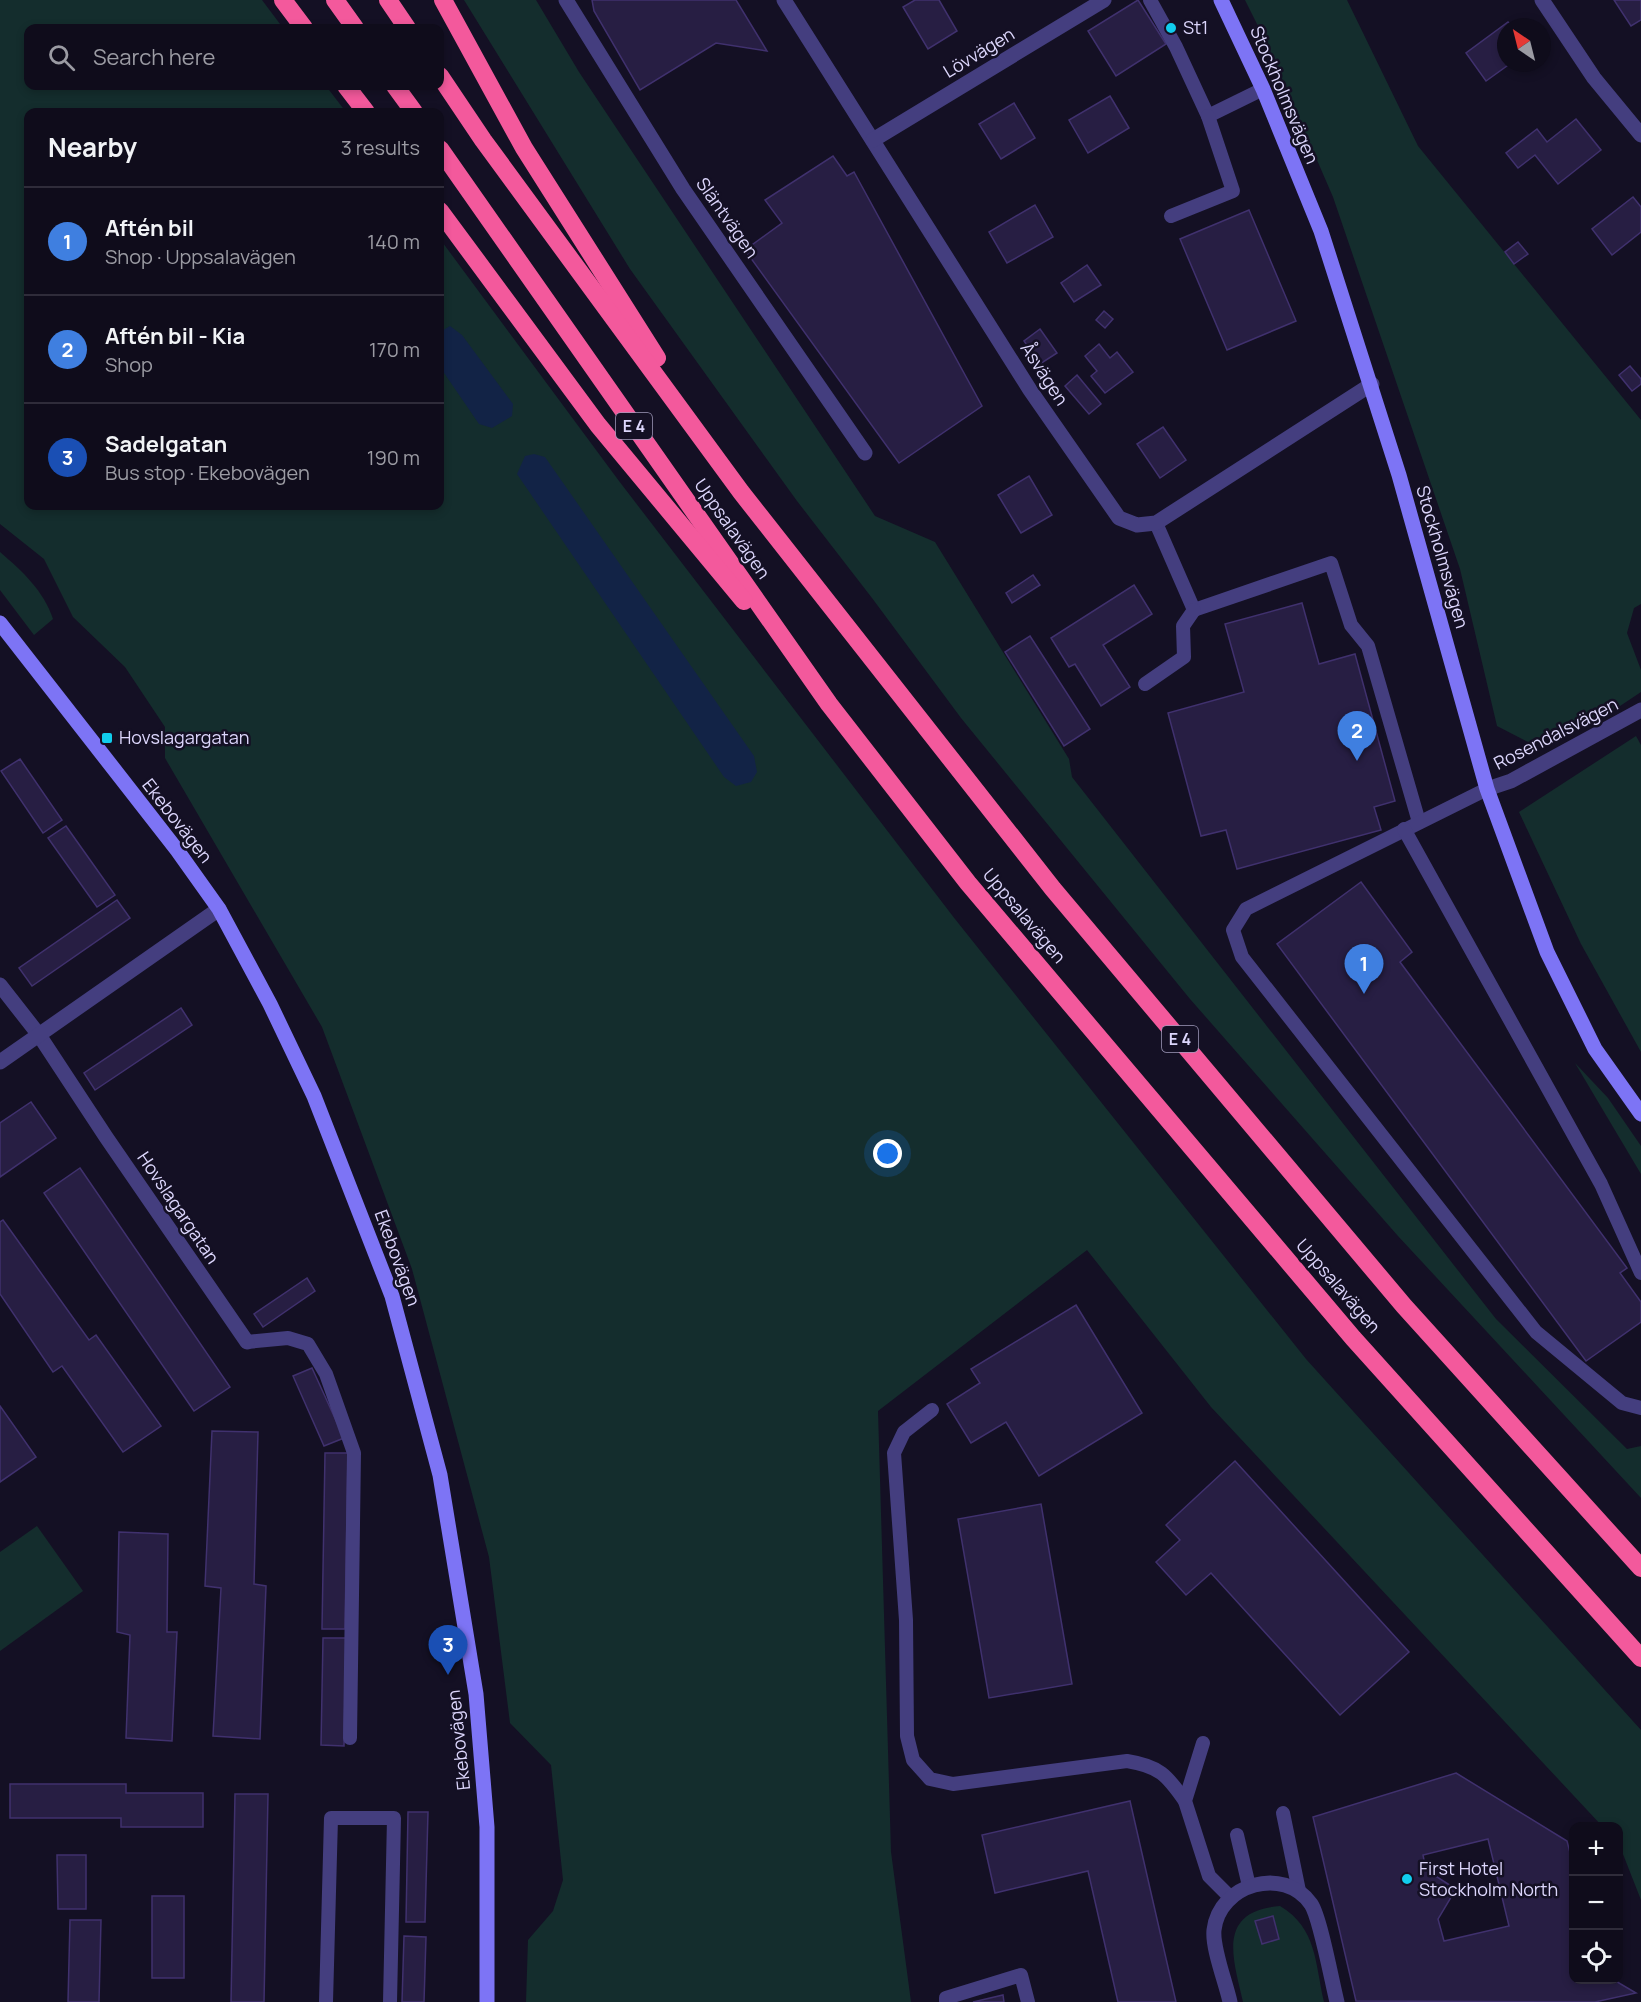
<!DOCTYPE html>
<html lang="en">
<head>
<meta charset="utf-8">
<style>
  body { margin:0; font-family:Manrope,sans-serif; background:#181524; color:#f1f3f6 }
  .controls { position:absolute; right:18px; bottom:18px; display:grid; overflow:hidden; border-radius:12px; box-shadow:0 3px 9px #0003 }
  .controls button { width:54px; height:54px; display:grid; place-items:center; padding:0; border:0; border-bottom:2px solid #2f2c3a; background:#0f0c1b; color:#f1f3f6; font:30px sans-serif }
  .compass { position:absolute; left:1497px; top:18px; width:54px; height:54px; border-radius:50%; background:#0f0c1b; box-shadow:0 3px 9px #0003; rotate:325deg }
  .you { position:absolute; left:888px; top:1154px; width:21px; height:21px; margin:-15px; border:4px solid #fff; border-radius:50%; background:#1a73e8; box-shadow:0 0 0 9px #1a73e833 }
  .badge { display:grid; place-items:center; width:39px; height:39px; border-radius:50%; background:#11cded; color:#fff; font-size:20px; font-weight:700 }
  .pin { position:absolute; translate:-50% -50px; filter:drop-shadow(0 2px 3px #0008) }
  .pin::after { content:''; position:absolute; top:32px; width:21px; height:18px; background:inherit; clip-path:polygon(0 0,100% 0,50% 100%) }
  .list { margin:0; padding:0; list-style:none }
  h2 { display:flex; justify-content:space-between; align-items:center; height:78px; margin:0; padding:0 24px; font-size:26px }
  h2 small { font-size:20px; font-weight:400; color:#9b9ba3 }
  .list li { display:grid; grid-template-columns:39px 1fr auto; gap:18px; align-items:center; box-sizing:border-box; height:108px; padding:0 24px; border-top:2px solid #2f2c3a }
  .list b { display:block; font-size:22px; white-space:nowrap }
  .list p { margin:0; font-size:20px; white-space:nowrap; color:#9b9ba3 }
  .list em { font-size:20px; font-style:normal; color:#9b9ba3 }
  .icon { flex:none; width:33px; height:33px; fill:none; stroke:currentColor; stroke-width:2; stroke-linecap:round; stroke-linejoin:round }
  .map { position:relative; flex:none; width:1641px; height:2002px; overflow:hidden }
  .search { position:absolute; background:#0f0c1b; box-shadow:0 3px 9px #0003; left:24px; top:24px; width:420px; height:66px; display:flex; align-items:center; gap:15px; box-sizing:border-box; padding:0 21px; border-radius:12px; color:#9b9ba3; font-size:22px }
  .panel { position:absolute; background:#0f0c1b; box-shadow:0 3px 9px #0003; left:24px; top:108px; width:420px; height:402px; border-radius:12px }
  .map>svg:first-child { display:block }
</style>
</head>
<body>
<div class="map">
<svg width="1641" height="2002" viewBox="0 0 1641 2002">
  <rect width="100%" height="100%" fill="#141024"/>
  <g fill="#142d2d">
    <path d="M 0,0 L 262,0 L 283,28 L 28,28 L 28,86 L 326,86 L 346,112 L 28,112 L 28,506 L 440,506 L 440,239 L 619,481 L 955,919 L 1306,1359 L 1641,1730 L 1641,1900 L 1619,1844 L 1618,1826 L 1602,1826 L 1211,1407 L 1087,1250 L 878,1411 L 891,1852 L 911,2002 L 526,2002 L 528,1940 L 553,1911 L 563,1880 L 551,1765 L 510,1723 L 489,1557 L 412,1269 L 322,1027 L 165,758 L 165,727 L 125,667 L 73,617 L 44,559 L 0,524 Z"/>
    <path d="M 464,0 L 536,0 L 579,72 L 875,516 L 935,542 L 1069,759 L 1072,777 L 1496,1319 L 1627,1449 L 1641,1446 L 1641,1498 L 1398,1236 L 1190,999 L 961,718 L 872,598 L 797,501 L 630,269 Z"/>
    <path d="M 1245,0 L 1347,0 L 1418,146 L 1641,420 L 1641,604 L 1634,608 L 1627,633 L 1641,670 L 1641,692 L 1620,706 L 1532,744 L 1497,726 L 1460,569 L 1333,197 L 1265,40 Z"/>
    <path d="M 0,552 C 23,572 43,590 53,619 L 34,635 L 0,590 Z"/>
    <path d="M 1636,736 L 1641,745 L 1641,1052 L 1581,944 L 1519,812 Z"/>
    <path d="M 1575,1063 L 1608,1098 L 1641,1146 L 1641,1174 Z"/>
    <path d="M 37,1526 L 83,1591 L 0,1651 L 0,1552 Z"/>
    <path d="M 1280,1906 C 1317,1928 1315,1963 1324,2002 L 1243,2002 C 1233,1958 1216,1911 1280,1906 Z"/>
  </g>
  <g fill="#122346">
    <path d="M 450,326 L 462,335 L 513,404 L 512,416 L 492,428 L 479,424 L 440,367 L 440,332 Z"/>
    <path d="M 534,454 L 545,457 L 754,756 L 757,772 L 751,782 L 736,786 L 724,777 L 517,474 L 525,456 Z"/>
  </g>
  <g fill="#271e43" stroke="#40316e" stroke-width="1.5" fill-rule="evenodd">
    <path d="M 592,0 L 736,0 L 767,51 L 716,43 L 640,90 L 594,11 Z"/>
    <path d="M 915,0 L 939,0 L 957,31 L 928,49 L 903,7 Z"/>
    <path d="M 1138,0 L 1166,44 L 1116,76 L 1088,31 Z"/>
    <path d="M 1614,0 L 1641,0 L 1641,20 L 1631,26 Z"/>
    <path d="M 1508,22 L 1512,27 L 1506,27 L 1506,63 L 1511,63 L 1486,81 L 1466,53 Z"/>
    <path d="M 1110,96 L 1129,128 L 1088,153 L 1069,120 Z"/>
    <path d="M 1014,103 L 1035,138 L 1001,159 L 979,124 Z"/>
    <path d="M 1576,119 L 1601,150 L 1558,184 L 1535,155 L 1518,168 L 1506,153 L 1537,129 L 1547,142 Z"/>
    <path d="M 833,156 L 847,176 L 854,172 L 982,406 L 899,463 L 745,250 L 782,223 L 765,200 Z"/>
    <path d="M 1633,197 L 1641,207 L 1641,232 L 1612,255 L 1592,229 Z"/>
    <path d="M 1035,205 L 1053,237 L 1007,263 L 989,232 Z"/>
    <path d="M 1249,210 L 1296,321 L 1227,350 L 1180,239 Z"/>
    <path d="M 1518,242 L 1528,254 L 1514,264 L 1505,252 Z"/>
    <path d="M 1087,265 L 1101,285 L 1074,302 L 1061,283 Z"/>
    <path d="M 1104,311 L 1113,319 L 1105,328 L 1096,320 Z"/>
    <path d="M 1040,329 L 1057,353 L 1040,364 L 1024,341 Z"/>
    <path d="M 1099,344 L 1110,358 L 1117,352 L 1133,372 L 1105,393 L 1091,376 L 1097,371 L 1085,356 Z"/>
    <path d="M 1630,366 L 1641,379 L 1641,384 L 1632,391 L 1619,375 Z"/>
    <path d="M 1077,375 L 1101,404 L 1089,414 L 1065,386 Z"/>
    <path d="M 1163,427 L 1186,460 L 1160,478 L 1137,444 Z"/>
    <path d="M 1029,476 L 1052,515 L 1021,533 L 998,495 Z"/>
    <path d="M 1033,575 L 1040,585 L 1012,603 L 1006,593 Z"/>
    <path d="M 1134,585 L 1152,614 L 1103,645 L 1130,687 L 1101,706 L 1075,664 L 1069,667 L 1051,638 Z"/>
    <path d="M 1302,603 L 1319,664 L 1355,654 L 1395,801 L 1374,807 L 1381,830 L 1237,869 L 1226,830 L 1201,836 L 1168,713 L 1244,692 L 1225,624 Z"/>
    <path d="M 1030,636 L 1090,729 L 1064,746 L 1005,652 Z"/>
    <path d="M 20,759 L 62,820 L 43,833 L 1,771 Z"/>
    <path d="M 66,826 L 115,895 L 97,907 L 48,838 Z"/>
    <path d="M 1361,882 L 1412,952 L 1400,962 L 1627,1268 L 1620,1273 L 1641,1302 L 1641,1322 L 1586,1361 L 1277,944 Z"/>
    <path d="M 117,900 L 130,918 L 32,986 L 19,968 Z"/>
    <path d="M 181,1008 L 192,1025 L 95,1090 L 84,1073 Z"/>
    <path d="M 31,1102 L 56,1138 L 0,1177 L 0,1123 Z"/>
    <path d="M 80,1168 L 230,1387 L 194,1411 L 44,1193 Z"/>
    <path d="M 3,1220 L 89,1340 L 96,1335 L 161,1426 L 123,1452 L 62,1366 L 53,1372 L 0,1294 L 0,1222 Z"/>
    <path d="M 307,1278 L 315,1291 L 263,1327 L 254,1314 Z"/>
    <path d="M 1076,1305 L 1142,1413 L 1039,1476 L 1006,1422 L 971,1443 L 947,1404 L 980,1383 L 971,1369 Z"/>
    <path d="M 312,1368 L 344,1438 L 324,1446 L 293,1376 Z"/>
    <path d="M 0,1406 L 36,1457 L 0,1482 Z"/>
    <path d="M 212,1431 L 258,1432 L 254,1584 L 266,1586 L 260,1739 L 213,1736 L 221,1588 L 205,1586 Z"/>
    <path d="M 325,1453 L 348,1453 L 345,1629 L 322,1629 Z"/>
    <path d="M 1235,1461 L 1409,1652 L 1340,1715 L 1211,1573 L 1186,1595 L 1156,1562 L 1180,1540 L 1166,1525 Z"/>
    <path d="M 1041,1504 L 1072,1684 L 989,1698 L 958,1519 Z"/>
    <path d="M 119,1532 L 168,1534 L 167,1632 L 177,1632 L 172,1741 L 126,1738 L 130,1635 L 117,1632 Z"/>
    <path d="M 323,1638 L 346,1638 L 344,1746 L 321,1745 Z"/>
    <path d="M 1456,1773 L 1567,1841 L 1574,1868 L 1574,1980 L 1614,1980 L 1636,1993 L 1595,2002 L 1356,2001 L 1313,1817 ZM 1488,1839 L 1509,1926 L 1444,1941 L 1438,1919 L 1456,1889 L 1426,1870 L 1423,1855 Z"/>
    <path d="M 10,1784 L 126,1784 L 126,1793 L 203,1793 L 203,1827 L 121,1827 L 121,1818 L 10,1818 Z"/>
    <path d="M 235,1794 L 268,1794 L 264,2002 L 231,2002 Z"/>
    <path d="M 1130,1801 L 1176,2002 L 1118,2002 L 1088,1871 L 995,1893 L 982,1835 Z"/>
    <path d="M 408,1812 L 428,1812 L 425,1922 L 406,1922 Z"/>
    <path d="M 57,1855 L 86,1855 L 86,1909 L 58,1909 Z"/>
    <rect x="152" y="1896" width="32" height="82"/>
    <path d="M 1273,1916 L 1279,1939 L 1262,1944 L 1255,1921 Z"/>
    <path d="M 70,1920 L 101,1920 L 99,2002 L 68,2002 Z"/>
    <path d="M 404,1936 L 426,1937 L 424,2002 L 402,2002 Z"/>
    <path d="M 1003,1995 L 1004,2002 L 973,2002 Z"/>
  </g>
  <g fill="none" stroke-linecap="round" stroke-linejoin="round">
    <g stroke="#443e7f" stroke-width="14">
      <path d="M 1150,0 L 1176,47 L 1208,116 L 1263,89"/>
      <path d="M 1171,216 L 1233,191 L 1208,116"/>
      <path d="M 1156,523 L 1194,610 L 1331,563 L 1351,625 L 1368,646 L 1419,822"/>
      <path d="M 1145,684 L 1184,657 L 1183,626 L 1194,610"/>
      <path d="M 1487,789 L 1246,909 L 1233,930 L 1242,957 L 1536,1332 L 1622,1403 L 1641,1408"/>
      <path d="M 1404,829 L 1601,1184 L 1641,1273"/>
      <path d="M 247,1342 L 288,1338 L 308,1344 L 326,1374 L 354,1453 L 350,1738"/>
      <path d="M 932,1410 L 904,1432 L 894,1453 L 906,1620 L 907,1736 L 913,1760 L 930,1779 L 953,1784 L 1127,1761 C 1159,1766 1167,1775 1185,1801"/>
      <path d="M 1203,1743 L 1185,1801 L 1209,1876 L 1230,1897"/>
      <path d="M 1283,1813 L 1299,1891"/>
      <path d="M 1237,1835 L 1249,1886"/>
      <path d="M 326,2002 L 331,1818 L 394,1818 L 390,2002"/>
      <path d="M 946,2002 L 946,1998 L 1021,1975 L 1028,2002"/>
    </g>
    <g stroke="#443e7f" stroke-width="15">
      <path d="M 566,0 L 683,189 L 865,453"/>
      <path d="M 784,0 L 1030,390 L 1119,518 L 1137,525 L 1156,523 L 1372,384"/>
      <path d="M 1542,0 L 1594,78 L 1641,135"/>
      <path d="M 873,140 L 1104,0"/>
      <path d="M 1487,789 L 1511,781 L 1641,710"/>
      <path d="M 0,985 L 39,1035 L 106,1137 L 247,1342"/>
      <path d="M 0,1062 L 219,909"/>
      <path d="M 1230,2002 C 1226,1983 1212,1948 1214,1930 C 1219,1884 1284,1865 1311,1904 C 1320,1917 1332,1982 1337,2002"/>
    </g>
    <g stroke="#7d74f5" stroke-width="15">
      <path d="M 1221,0 L 1263,89 L 1321,231 L 1399,475 L 1487,789 L 1547,952 L 1595,1049 L 1641,1114"/>
      <path d="M 0,623 L 177,850 L 219,909 L 270,1004 L 314,1096 L 392,1296 L 440,1475 L 476,1694 L 487,1827 L 487,2002"/>
    </g>
    <g stroke="#f3599c" stroke-width="18">
      <path d="M 283,0 L 304,28"/>
      <path d="M 335,0 L 355,28"/>
      <path d="M 388,0 L 407,28"/>
      <path d="M 443,0 L 524,148 L 657,358"/>
      <path d="M 440,76 L 483,140 L 741,492 L 1053,889 L 1404,1306 L 1641,1568"/>
      <path d="M 346,86 L 366,112"/>
      <path d="M 395,86 L 414,112"/>
      <path d="M 440,149 L 829,704 L 968,883 L 1353,1338 L 1641,1658"/>
      <path d="M 440,211 L 598,425 L 744,601"/>
    </g>
  </g>
  <g fill="#11cded" stroke="#141024" stroke-width="2">
    <circle cx="1171" cy="28" r="6"/>
    <rect x="101" y="732" width="12" height="12" rx="3"/>
    <circle cx="1407" cy="1879" r="6"/>
  </g>
  <g text-anchor="middle" stroke-width="5" stroke-linejoin="round" paint-order="stroke">
    <g fill="#141024" stroke="#a09bbb" stroke-width="1.5">
      <rect x="616" y="413" width="36" height="26" rx="4.5"/>
      <rect x="1162" y="1026" width="36" height="26" rx="4.5"/>
    </g>
    <g font-size="16" font-weight="bold" fill="#dcd6fc">
      <text x="634" y="432">E 4</text>
      <text x="1180" y="1045">E 4</text>
    </g>
    <g font-size="18" fill="#dcd6fc" stroke="#141024" text-anchor="start">
      <text x="1183" y="34">St1</text>
      <text x="119" y="744">Hovslagargatan</text>
      <text x="1419" y="1875">First Hotel<tspan x="1419" dy="21">Stockholm North</tspan></text>
    </g>
    <g font-size="18" fill="#dcd6fc" stroke="#141024">
      <text transform="translate(979 53) rotate(-31)" y="6">Lövvägen</text>
      <text transform="translate(1284 95) rotate(67)" y="6">Stockholmsvägen</text>
      <text transform="translate(727 218) rotate(55)" y="6">Släntvägen</text>
      <text transform="translate(1044 374) rotate(57)" y="6">Åsvägen</text>
      <text transform="translate(732 529) rotate(55)" y="6">Uppsalavägen</text>
      <text transform="translate(1442 557) rotate(74)" y="6">Stockholmsvägen</text>
      <text transform="translate(1556 734) rotate(-27)" y="6">Rosendalsvägen</text>
      <text transform="translate(177 821) rotate(52)" y="6">Ekebovägen</text>
      <text transform="translate(1024 916) rotate(50)" y="6">Uppsalavägen</text>
      <text transform="translate(178 1208) rotate(56)" y="6">Hovslagargatan</text>
      <text transform="translate(397 1258) rotate(70)" y="6">Ekebovägen</text>
      <text transform="translate(1338 1286) rotate(49)" y="6">Uppsalavägen</text>
      <text transform="translate(459 1740) rotate(-96)" y="6">Ekebovägen</text>
    </g>
  </g>
</svg>
<div class="controls">
<button>+</button>
<button>−</button>
<button><svg class="icon" aria-label="locate" viewBox="0 0 24 24"><circle cx="12" cy="12" r="6"/><path d="M12 2v4M12 18v4M2 12h4M18 12h4"/></svg></button>
</div>
<svg class="compass" viewBox="-18 -18 36 36"><path d="M0-13l5 13h-10z" fill="#e53935"/><path d="M0 13l5-13h-10z" fill="#9b9ba3"/></svg>
<div class="you"></div>
<div class="pin badge" style="left:1364px;top:994px;background:#3f7fe0">1</div>
<div class="pin badge" style="left:1357px;top:761px;background:#3f7fe0">2</div>
<div class="pin badge" style="left:448px;top:1675px;background:#1a4fb4">3</div>
<div class="search"><svg class="icon" aria-label="search" viewBox="0 0 24 24"><circle cx="10" cy="10" r="6"/><path d="M15 15l6 6"/></svg>Search here</div>
<section class="panel">
<h2>Nearby<small>3 results</small></h2>
<ul class="list">
<li><span class="badge" style="background:#3f7fe0">1</span><div><b>Aftén bil</b><p>Shop · Uppsalavägen</p></div><em>140 m</em></li>
<li><span class="badge" style="background:#3f7fe0">2</span><div><b>Aftén bil - Kia</b><p>Shop</p></div><em>170 m</em></li>
<li><span class="badge" style="background:#1a4fb4">3</span><div><b>Sadelgatan</b><p>Bus stop · Ekebovägen</p></div><em>190 m</em></li>
</ul>
</section>
</div>
</body>
</html>
